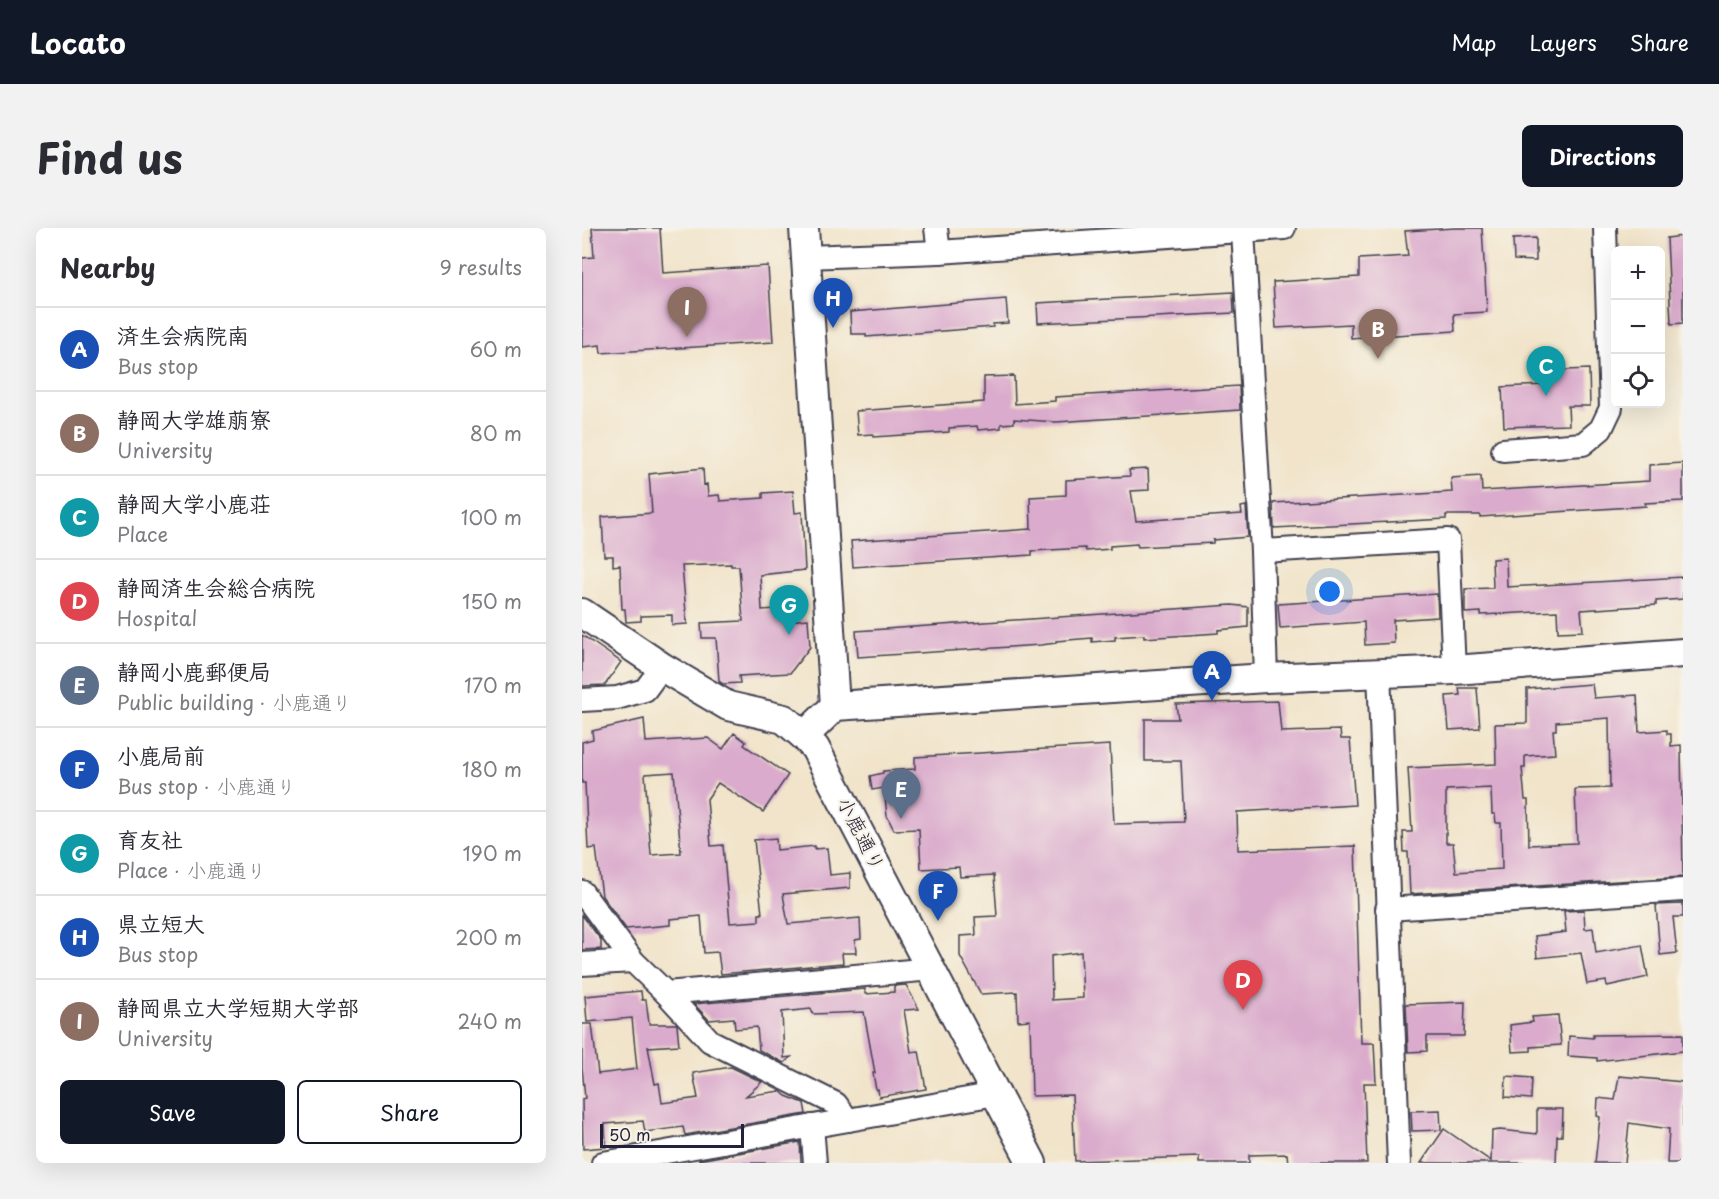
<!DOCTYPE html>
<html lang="en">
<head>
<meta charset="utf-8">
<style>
  body { margin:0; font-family:"Playpen Sans","Klee One",sans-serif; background:#f2f2f3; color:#2b2b33 }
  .controls { position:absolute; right:18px; top:18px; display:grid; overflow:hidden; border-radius:9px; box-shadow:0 6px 24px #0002 }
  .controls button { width:54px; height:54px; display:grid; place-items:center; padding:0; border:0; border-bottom:2px solid #e1e1e2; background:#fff; color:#2b2b33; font:30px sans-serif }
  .scale { position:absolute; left:18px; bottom:15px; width:144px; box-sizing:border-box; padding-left:6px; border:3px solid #22223b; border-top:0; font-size:16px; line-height:21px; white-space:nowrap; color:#22223b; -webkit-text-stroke:4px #f7f3e8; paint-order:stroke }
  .you { position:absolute; left:748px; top:364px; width:21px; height:21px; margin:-15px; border:4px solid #fff; border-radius:50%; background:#1a73e8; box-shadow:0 0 0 9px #1a73e833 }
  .badge { display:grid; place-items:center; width:39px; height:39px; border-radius:50%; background:#111827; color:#fff; font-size:20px; font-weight:700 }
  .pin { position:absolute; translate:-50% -50px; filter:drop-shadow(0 2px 3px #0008) }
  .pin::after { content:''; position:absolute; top:32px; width:21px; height:18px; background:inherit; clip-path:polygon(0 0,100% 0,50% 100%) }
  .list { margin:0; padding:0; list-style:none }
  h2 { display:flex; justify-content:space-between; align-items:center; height:78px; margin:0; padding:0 24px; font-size:26px }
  h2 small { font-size:20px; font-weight:400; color:#7c7c81 }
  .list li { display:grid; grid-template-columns:39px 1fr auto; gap:18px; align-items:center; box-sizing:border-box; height:84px; padding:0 24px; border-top:2px solid #e1e1e2 }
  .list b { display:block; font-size:22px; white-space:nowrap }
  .list p { margin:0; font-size:20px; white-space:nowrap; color:#7c7c81 }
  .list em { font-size:20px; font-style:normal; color:#7c7c81 }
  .actions { display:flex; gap:12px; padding:18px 24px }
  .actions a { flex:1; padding:14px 0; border:2px solid #111827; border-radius:9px; text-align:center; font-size:21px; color:#111827 }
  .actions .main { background:#111827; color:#fff }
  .icon { flex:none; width:33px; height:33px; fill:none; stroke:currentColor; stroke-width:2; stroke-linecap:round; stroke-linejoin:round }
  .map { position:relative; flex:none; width:1101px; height:935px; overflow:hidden; border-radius:9px }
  header { display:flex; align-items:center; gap:36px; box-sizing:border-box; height:84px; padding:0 30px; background:#111827; color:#fff }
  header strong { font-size:28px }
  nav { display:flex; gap:33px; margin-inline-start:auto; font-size:21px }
  .intro { display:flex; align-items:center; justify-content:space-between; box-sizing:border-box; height:144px; padding:0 36px }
  h1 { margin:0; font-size:42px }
  .button { padding:15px 27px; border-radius:9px; background:#111827; color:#fff; font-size:21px; font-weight:700 }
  main { display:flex; gap:36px; padding:0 36px }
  aside { flex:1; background:#fff; border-radius:9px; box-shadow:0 6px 24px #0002 }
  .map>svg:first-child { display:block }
</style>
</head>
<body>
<header>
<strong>Locato</strong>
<nav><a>Map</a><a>Layers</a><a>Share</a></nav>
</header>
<div class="intro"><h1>Find us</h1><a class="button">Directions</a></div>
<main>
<aside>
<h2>Nearby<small>9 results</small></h2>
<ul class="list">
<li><span class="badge" style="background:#1a4fb4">A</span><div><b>済生会病院南</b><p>Bus stop</p></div><em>60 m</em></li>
<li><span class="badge" style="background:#8d6e63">B</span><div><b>静岡大学雄萠寮</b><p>University</p></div><em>80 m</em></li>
<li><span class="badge" style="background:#0f9aa8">C</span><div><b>静岡大学小鹿荘</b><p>Place</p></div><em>100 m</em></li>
<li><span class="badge" style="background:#e0444e">D</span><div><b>静岡済生会総合病院</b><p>Hospital</p></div><em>150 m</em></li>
<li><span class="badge" style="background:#5c6f8a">E</span><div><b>静岡小鹿郵便局</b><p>Public building · 小鹿通り</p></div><em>170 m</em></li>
<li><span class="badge" style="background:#1a4fb4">F</span><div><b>小鹿局前</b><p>Bus stop · 小鹿通り</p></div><em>180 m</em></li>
<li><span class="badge" style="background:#0f9aa8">G</span><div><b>育友社</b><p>Place · 小鹿通り</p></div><em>190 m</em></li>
<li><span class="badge" style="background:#1a4fb4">H</span><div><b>県立短大</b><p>Bus stop</p></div><em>200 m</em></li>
<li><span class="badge" style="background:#8d6e63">I</span><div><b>静岡県立大学短期大学部</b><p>University</p></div><em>240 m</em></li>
</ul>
<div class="actions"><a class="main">Save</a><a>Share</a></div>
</aside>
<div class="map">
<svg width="1101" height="935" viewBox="0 0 1101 935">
  <rect width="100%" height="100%" fill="#f7f3e8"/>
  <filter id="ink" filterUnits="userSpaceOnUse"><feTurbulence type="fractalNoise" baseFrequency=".0167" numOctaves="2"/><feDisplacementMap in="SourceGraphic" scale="12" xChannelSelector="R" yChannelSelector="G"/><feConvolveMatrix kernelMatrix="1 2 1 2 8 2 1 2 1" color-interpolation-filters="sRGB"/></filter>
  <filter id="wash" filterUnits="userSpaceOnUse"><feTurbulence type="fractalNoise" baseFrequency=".008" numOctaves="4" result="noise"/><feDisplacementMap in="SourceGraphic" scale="24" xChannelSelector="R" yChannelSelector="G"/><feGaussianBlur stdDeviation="1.35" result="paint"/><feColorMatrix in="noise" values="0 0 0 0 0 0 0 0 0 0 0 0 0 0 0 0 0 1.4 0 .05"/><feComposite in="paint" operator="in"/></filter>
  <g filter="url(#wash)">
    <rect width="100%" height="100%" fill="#f1e4ca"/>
    <g id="blocks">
      <g fill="#daabcc" fill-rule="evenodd">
        <path d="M 10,0 L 78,0 L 81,45 L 186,38 L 191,114 L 19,125 L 18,117 L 0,119 L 0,30 L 12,29 Z"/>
        <path d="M 874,0 L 900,0 L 905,84 L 872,86 L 873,103 L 769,110 L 769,96 L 694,100 L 691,54 L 777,49 L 777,31 L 826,28 L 823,3 Z"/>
        <path d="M 1101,8 L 1101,95 L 1089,96 L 1085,10 Z"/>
        <path d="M 954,10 L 954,33 L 932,32 L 931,11 Z"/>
        <path d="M 651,64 L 652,85 L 456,95 L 455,75 Z"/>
        <path d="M 424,71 L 426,95 L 411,96 L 411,99 L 284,109 L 284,106 L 269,106 L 268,84 Z"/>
        <path d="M 1007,141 L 1008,178 L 986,178 L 987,197 L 922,199 L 920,159 L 964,157 L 963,143 Z"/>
        <path d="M 432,148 L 433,176 L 473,173 L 473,169 L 657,158 L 658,182 L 474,194 L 432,191 L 432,195 L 419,196 L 419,200 L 396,202 L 395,198 L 367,200 L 367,204 L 291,209 L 291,206 L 276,207 L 274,183 L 402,174 L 402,149 Z"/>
        <path d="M 1101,235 L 1101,273 L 1063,275 L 1064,278 L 898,289 L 898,287 L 864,287 L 864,291 L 692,300 L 691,275 L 870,264 L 869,250 L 899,248 L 900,263 L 1067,253 L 1067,237 Z"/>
        <path d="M 121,240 L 122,257 L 125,256 L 126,268 L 137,267 L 138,273 L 181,270 L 181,265 L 211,263 L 213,285 L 220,284 L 223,342 L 178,347 L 180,382 L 194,381 L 194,383 L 205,383 L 206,393 L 226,391 L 228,419 L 208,445 L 157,448 L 158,455 L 141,456 L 137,453 L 134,410 L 120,410 L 119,395 L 161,393 L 157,338 L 149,338 L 149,336 L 100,338 L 105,396 L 90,397 L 90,387 L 59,388 L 59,393 L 44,394 L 43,381 L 40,381 L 38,337 L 31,338 L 31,328 L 22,328 L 20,289 L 70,285 L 67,246 Z"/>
        <path d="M 566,241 L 567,262 L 549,263 L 554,293 L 660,286 L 659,279 L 664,278 L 666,309 L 631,312 L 631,315 L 556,319 L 555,316 L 528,318 L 528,321 L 504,323 L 503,320 L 450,323 L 450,327 L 271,339 L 269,313 L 449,301 L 448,269 L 484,267 L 484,252 L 548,248 L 547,242 Z"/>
        <path d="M 924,330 L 925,359 L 1101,349 L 1101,371 L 1074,373 L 1074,377 L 999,382 L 1001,403 L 976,404 L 975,383 L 899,387 L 899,384 L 883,385 L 883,361 L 911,360 L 910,331 Z"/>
        <path d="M 855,366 L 856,389 L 811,392 L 812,415 L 783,417 L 782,394 L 698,400 L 696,376 Z"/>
        <path d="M 650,377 L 666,379 L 666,399 L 636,402 L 636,405 L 562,410 L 562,407 L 533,409 L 533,412 L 510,414 L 510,410 L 474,413 L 474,415 L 459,417 L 276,429 L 274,403 Z"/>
        <path d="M 0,407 L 39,434 L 23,457 L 0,458 Z"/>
        <path d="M 1010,456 L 1012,470 L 1055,467 L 1057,504 L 1085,502 L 1085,506 L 1089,506 L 1089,518 L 1099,517 L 1101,649 L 828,666 L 826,624 L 822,624 L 821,604 L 830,604 L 826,540 L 914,536 L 913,496 L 945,495 L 945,461 ZM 1027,490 L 1028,560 L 993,561 L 995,615 L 947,617 L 946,572 L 943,572 L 940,540 L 943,540 L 943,528 L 973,526 L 971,502 L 974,502 L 974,494 ZM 909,560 L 910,586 L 913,586 L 914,595 L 919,595 L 920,641 L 874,644 L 871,615 L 864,615 L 864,562 Z"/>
        <path d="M 877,460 L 895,460 L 898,500 L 867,502 L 864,468 L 878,467 Z"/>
        <path d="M 696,473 L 699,504 L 758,502 L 759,511 L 768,511 L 773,577 L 655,584 L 656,622 L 773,618 L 779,815 L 792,815 L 794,855 L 782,855 L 785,935 L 706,935 L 705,926 L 667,927 L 667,935 L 617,935 L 617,929 L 493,933 L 490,867 L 450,868 L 448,792 L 436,793 L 435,764 L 399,766 L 378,728 L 378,708 L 394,707 L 393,689 L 415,688 L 412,647 L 378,649 L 377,639 L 339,641 L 337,601 L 312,602 L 305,588 L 302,560 L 290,562 L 288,548 L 301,545 L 301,543 L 333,541 L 333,529 L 528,517 L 532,596 L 602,594 L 599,533 L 563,533 L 563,491 L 596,491 L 594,476 ZM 499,724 L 501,770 L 470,772 L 469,728 Z"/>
        <path d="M 62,491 L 64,514 L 126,510 L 141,521 L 152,505 L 164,514 L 162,517 L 206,547 L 181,584 L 136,555 L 125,571 L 129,618 L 141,617 L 148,695 L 177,693 L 177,686 L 180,686 L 172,612 L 194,610 L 195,622 L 233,618 L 233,621 L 245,620 L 248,647 L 268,645 L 268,660 L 201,666 L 206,696 L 278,690 L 279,711 L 273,712 L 274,725 L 260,725 L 261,735 L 139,746 L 136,724 L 122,725 L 119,688 L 88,691 L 88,697 L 44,701 L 20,668 L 14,620 L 6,621 L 3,555 L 0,555 L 0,514 L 11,511 L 10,503 ZM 92,544 L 99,625 L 69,627 L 63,546 Z"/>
        <path d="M 1101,676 L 1101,689 L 1091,689 L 1095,725 L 1078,727 L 1074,677 Z"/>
        <path d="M 1002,682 L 1003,701 L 1011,700 L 1014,725 L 1060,717 L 1066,749 L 1025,758 L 1024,753 L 1005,756 L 999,725 L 955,730 L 953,708 L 984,704 L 982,683 Z"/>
        <path d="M 0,687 L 19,712 L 19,721 L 0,722 Z"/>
        <path d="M 324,757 L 337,781 L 322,782 L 329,824 L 337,823 L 344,861 L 297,869 L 296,861 L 294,862 L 291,845 L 293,845 L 282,784 L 231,786 L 229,781 L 200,784 L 202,830 L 209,829 L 202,835 L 177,822 L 175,799 L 153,801 L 152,790 L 127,792 L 112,776 L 283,761 L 283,766 L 312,764 L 312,758 Z"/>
        <path d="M 59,763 L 60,772 L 64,772 L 67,796 L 94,796 L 95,797 L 97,817 L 66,819 L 73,856 L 77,855 L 80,875 L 116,870 L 111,845 L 149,839 L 180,854 L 164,868 L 198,863 L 204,868 L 222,875 L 224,886 L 103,907 L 101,899 L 63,904 L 61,893 L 23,896 L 24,919 L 1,921 L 0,871 L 3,870 L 0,839 L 0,796 L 10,796 L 16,846 L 55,841 L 50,790 L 5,794 L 3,768 Z"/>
        <path d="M 883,774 L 882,808 L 845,808 L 845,823 L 826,824 L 824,776 Z"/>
        <path d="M 976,787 L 979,817 L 949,819 L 949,823 L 930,824 L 928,797 L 951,794 L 950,789 Z"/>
        <path d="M 1101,806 L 1101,823 L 1015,833 L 1015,830 L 986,828 L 987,808 L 1011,810 L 1011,807 Z"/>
        <path d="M 924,848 L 950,850 L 949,871 L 923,869 Z"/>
        <path d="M 1037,848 L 1101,854 L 1101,935 L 1085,935 L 1087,901 L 1047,895 L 1043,935 L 1013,935 L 1018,889 L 1015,888 L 1016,870 L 1033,872 Z"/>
        <path d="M 955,881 L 981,881 L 980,908 L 975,908 L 974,935 L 839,935 L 862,901 L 909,933 L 910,903 L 918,902 L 955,906 Z"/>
        <path d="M 858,882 L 859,902 L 830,903 L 829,883 Z"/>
        <path d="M 218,914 L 219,935 L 117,935 L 117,932 Z"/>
      </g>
    </g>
  </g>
  <g filter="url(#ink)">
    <use href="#blocks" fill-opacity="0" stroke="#413f50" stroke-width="1.5"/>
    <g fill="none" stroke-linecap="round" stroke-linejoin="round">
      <defs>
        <g id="minor">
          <path d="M 354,0 L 357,24"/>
          <path d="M 661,3 L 680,323 L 684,450"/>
          <path d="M 224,29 L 357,24 L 702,0"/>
          <path d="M 921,222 L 1001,216 L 1019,201 L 1029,180 L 1023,0"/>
          <path d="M 680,323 L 866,312 L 872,442"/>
          <path d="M 797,444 L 817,935"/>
          <path d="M 0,472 L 35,470 L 63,462 L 80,439"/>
          <path d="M 0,664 L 51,733 L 84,765 L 128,813 L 254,876 L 266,892"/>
          <path d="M 805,681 L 1101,662"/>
          <path d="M 0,736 L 51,733"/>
          <path d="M 84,765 L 350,741"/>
          <path d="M 230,898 L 233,935"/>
          <path d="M 21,935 L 414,866"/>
        </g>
        <g id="tertiary">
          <path d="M 222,0 L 253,478"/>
          <path d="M 0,385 L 80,439 L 146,478 L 202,491 L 222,508 L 233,520 L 450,935"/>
          <path d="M 222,508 L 253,478 L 684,450 L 872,442 L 1101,425"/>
        </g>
      </defs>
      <use href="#minor" stroke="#413f50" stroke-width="26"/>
      <use href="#tertiary" stroke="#413f50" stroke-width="32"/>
      <use href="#minor" stroke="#fff" stroke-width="22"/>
      <use href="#tertiary" stroke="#fff" stroke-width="28"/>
    </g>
  </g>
  <g text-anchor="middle" stroke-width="4.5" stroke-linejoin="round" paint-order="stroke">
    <g font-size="20" fill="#22223b" stroke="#f7f3e8">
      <text transform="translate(279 606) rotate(63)" y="7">小鹿通り</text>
    </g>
  </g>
</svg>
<div class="controls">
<button>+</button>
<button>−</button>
<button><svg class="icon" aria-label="locate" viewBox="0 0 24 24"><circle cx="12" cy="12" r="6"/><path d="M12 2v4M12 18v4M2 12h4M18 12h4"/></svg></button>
</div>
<div class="scale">50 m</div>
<div class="you"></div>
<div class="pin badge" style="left:630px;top:473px;background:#1a4fb4">A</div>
<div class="pin badge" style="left:796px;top:131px;background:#8d6e63">B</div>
<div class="pin badge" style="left:964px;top:168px;background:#0f9aa8">C</div>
<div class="pin badge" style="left:661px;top:782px;background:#e0444e">D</div>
<div class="pin badge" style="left:319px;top:591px;background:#5c6f8a">E</div>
<div class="pin badge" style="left:356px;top:693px;background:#1a4fb4">F</div>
<div class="pin badge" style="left:207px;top:407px;background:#0f9aa8">G</div>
<div class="pin badge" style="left:251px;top:100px;background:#1a4fb4">H</div>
<div class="pin badge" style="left:105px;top:109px;background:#8d6e63">I</div>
</div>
</main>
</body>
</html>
